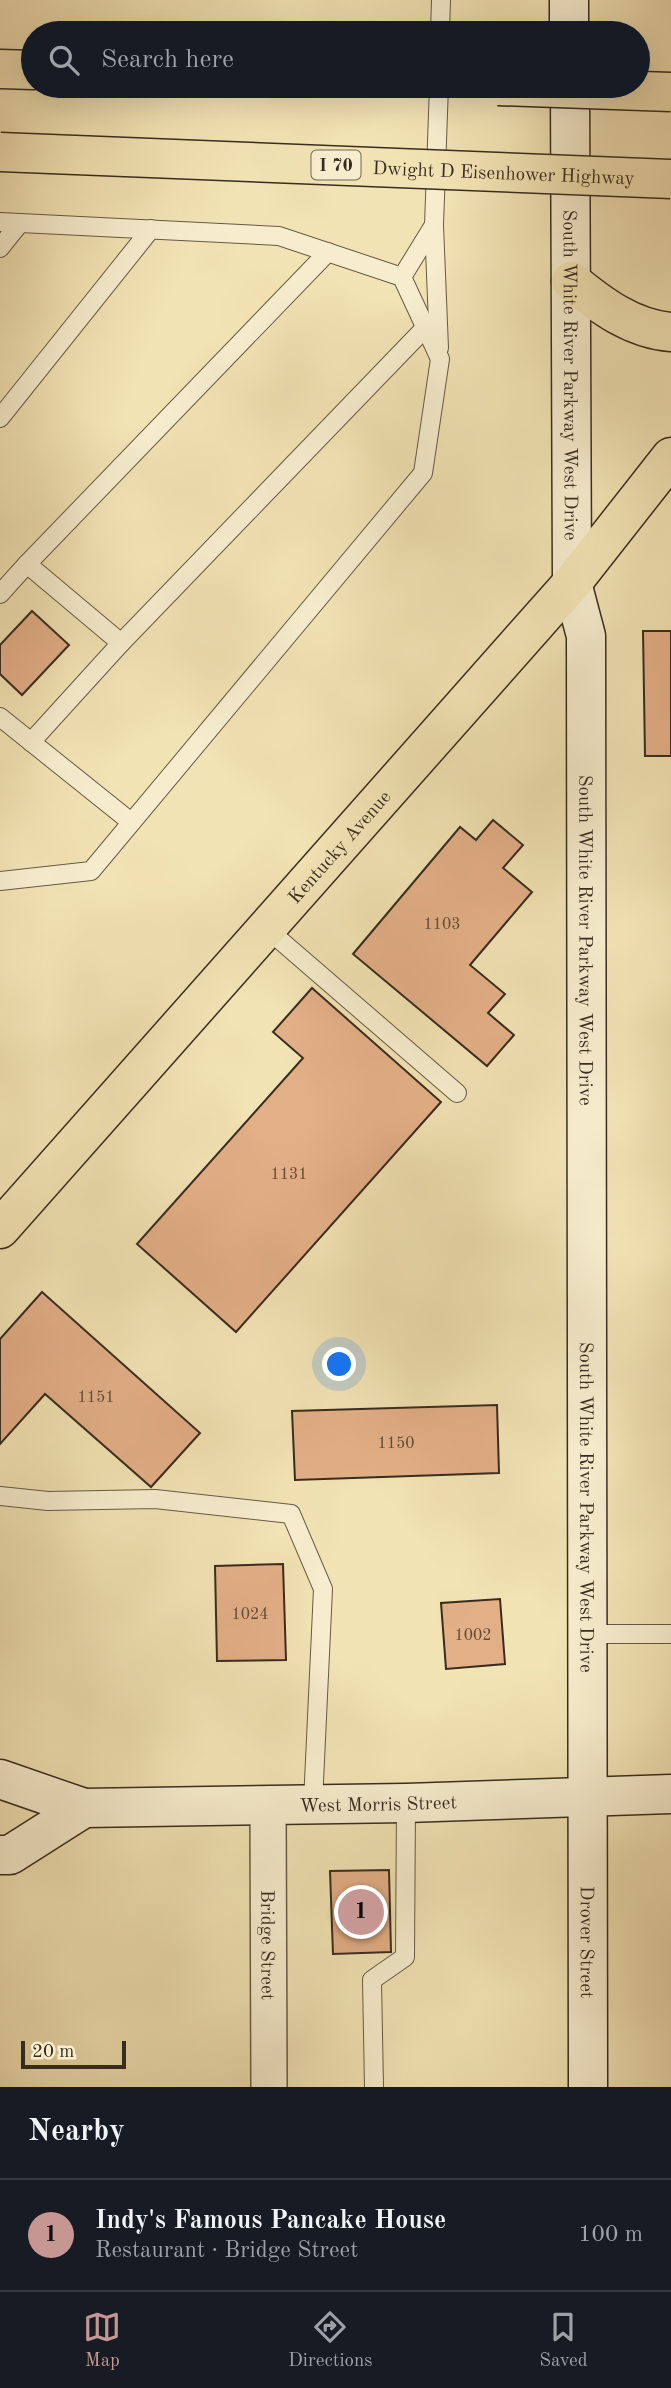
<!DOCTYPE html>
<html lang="en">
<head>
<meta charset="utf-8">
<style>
  body { margin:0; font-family:"Old Standard TT",serif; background:#20242c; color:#f1f3f6 }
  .scale { position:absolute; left:21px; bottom:18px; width:105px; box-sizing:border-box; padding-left:7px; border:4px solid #382c1f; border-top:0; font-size:19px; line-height:24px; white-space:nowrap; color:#382c1f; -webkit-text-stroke:5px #f7edce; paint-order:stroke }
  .you { position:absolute; left:340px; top:1365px; width:24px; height:24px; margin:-18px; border:5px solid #fff; border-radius:50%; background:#1a73e8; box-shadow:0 0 0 10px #1a73e833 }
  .badge { display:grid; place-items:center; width:46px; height:46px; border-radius:50%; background:#c59692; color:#111; font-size:23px; font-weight:700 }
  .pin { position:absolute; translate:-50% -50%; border:4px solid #fff; box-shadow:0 2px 7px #0006 }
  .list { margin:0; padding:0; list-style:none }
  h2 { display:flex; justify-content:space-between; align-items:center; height:91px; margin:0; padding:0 28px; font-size:30px }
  h2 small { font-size:23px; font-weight:400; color:#9ea1a6 }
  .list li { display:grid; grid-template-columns:46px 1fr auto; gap:21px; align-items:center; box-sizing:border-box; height:112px; padding:0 28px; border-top:2px solid #363941 }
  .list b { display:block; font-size:26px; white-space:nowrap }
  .list p { margin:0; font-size:23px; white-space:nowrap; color:#9ea1a6 }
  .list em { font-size:23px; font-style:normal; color:#9ea1a6 }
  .icon { flex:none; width:38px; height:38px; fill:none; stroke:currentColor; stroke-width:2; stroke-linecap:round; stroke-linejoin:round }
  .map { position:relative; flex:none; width:671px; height:2087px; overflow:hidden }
  .search { position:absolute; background:#171b24; box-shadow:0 7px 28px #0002; left:21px; right:21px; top:21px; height:77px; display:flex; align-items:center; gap:18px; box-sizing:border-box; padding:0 24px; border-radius:38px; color:#9ea1a6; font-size:26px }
  .sheet { height:203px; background:#171b24 }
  nav { display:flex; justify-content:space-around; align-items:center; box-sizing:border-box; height:98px; border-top:2px solid #363941; background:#171b24; font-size:19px; color:#9ea1a6 }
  nav a { display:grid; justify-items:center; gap:4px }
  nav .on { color:#c59692 }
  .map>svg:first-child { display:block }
</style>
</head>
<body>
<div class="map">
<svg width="671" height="2087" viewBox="0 0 671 2087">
  <rect width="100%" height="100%" fill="#f2e3b4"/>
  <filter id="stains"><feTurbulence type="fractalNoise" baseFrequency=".00286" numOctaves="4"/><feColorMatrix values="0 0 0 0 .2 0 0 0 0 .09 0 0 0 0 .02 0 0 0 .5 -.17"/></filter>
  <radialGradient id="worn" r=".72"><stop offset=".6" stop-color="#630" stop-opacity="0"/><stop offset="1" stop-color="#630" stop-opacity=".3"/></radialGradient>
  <g fill="#e3af87" stroke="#382c1f" stroke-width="2">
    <path d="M 32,611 L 69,645 L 22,695 L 0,674 L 0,645 Z"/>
    <path d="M 643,631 L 671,631 L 671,756 L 645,756 Z"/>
    <path d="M 493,820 L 523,845 L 503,868 L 532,892 L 470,965 L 505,994 L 488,1013 L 514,1035 L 487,1066 L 353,954 L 460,827 L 476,840 Z"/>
    <path d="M 312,988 L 441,1102 L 236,1332 L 137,1244 L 303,1058 L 273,1032 Z"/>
    <path d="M 42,1292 L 200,1433 L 151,1487 L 45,1394 L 0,1444 L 0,1339 Z"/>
    <path d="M 497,1405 L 499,1473 L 295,1480 L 292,1411 Z"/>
    <path d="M 283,1564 L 286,1660 L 217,1661 L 215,1566 Z"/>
    <path d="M 500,1599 L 505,1664 L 446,1669 L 441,1603 Z"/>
    <path d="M 389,1870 L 391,1952 L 333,1954 L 330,1871 Z"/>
  </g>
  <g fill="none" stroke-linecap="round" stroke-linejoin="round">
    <defs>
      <g id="lane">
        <path d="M 440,33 L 441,0"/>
        <path d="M 0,222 L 279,236 L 402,277 L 440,359 L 423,473 L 91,871 L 0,881"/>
        <path d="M 434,225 L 439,348"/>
        <path d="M 0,248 L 20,223"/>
        <path d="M 402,277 L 434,225 L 439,86"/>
        <path d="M 0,418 L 151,229"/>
        <path d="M 27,564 L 328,252"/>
        <path d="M 0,594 L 27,564 L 121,643 L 31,742"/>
        <path d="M 121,643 L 425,328"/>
        <path d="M 0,717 L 131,822"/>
        <path d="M 266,928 L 457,1093"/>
        <path d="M 0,1496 L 48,1501 L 155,1499 L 291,1514 L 323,1589 L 313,1803"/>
        <path d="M 589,1634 L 671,1634"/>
        <path d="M 374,2087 L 372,1980 L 405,1957 L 406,1803"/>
      </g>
      <g id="street">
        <path id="s1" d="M 268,1805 L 269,2087"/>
      </g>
      <g id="secondary">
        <path d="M 569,0 L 569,33"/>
        <path id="s2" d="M 570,86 L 572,583 L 586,636 L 588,2087"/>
        <path id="s3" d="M 0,1779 L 84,1808 L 406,1803 L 671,1794"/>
        <path d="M 0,1855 L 10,1855 L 84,1808"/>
      </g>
      <g id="primary">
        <path d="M 571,281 C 600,305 632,329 671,332"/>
        <path id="s4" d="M 0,1229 L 572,583 L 671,457"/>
      </g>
      <path id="highway" d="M 0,69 L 33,70"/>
    </defs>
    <use href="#lane" stroke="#665a44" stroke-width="20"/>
    <use href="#street" stroke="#665a44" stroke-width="38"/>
    <use href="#secondary" stroke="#382c1f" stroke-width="41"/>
    <use href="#primary" stroke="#382c1f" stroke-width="41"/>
    <use href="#highway" stroke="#382c1f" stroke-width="41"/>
    <use href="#lane" stroke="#f7edce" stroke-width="18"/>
    <use href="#street" stroke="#f7edce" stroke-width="35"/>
    <use href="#secondary" stroke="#f7edce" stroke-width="38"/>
    <use href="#primary" stroke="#f2e3b4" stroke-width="38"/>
    <use href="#highway" stroke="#f2e3b4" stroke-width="38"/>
    <defs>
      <g id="highway-bridge">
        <path d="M 498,86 L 671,92"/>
        <path id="s5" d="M 0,152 L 671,179"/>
      </g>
    </defs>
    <use href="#highway-bridge" stroke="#382c1f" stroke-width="41" stroke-linecap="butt"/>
    <use href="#highway-bridge" stroke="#f2e3b4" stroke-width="38"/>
  </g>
  <g text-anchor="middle" stroke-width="5" stroke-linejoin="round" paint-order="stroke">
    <g font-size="16" fill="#634d39">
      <text x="442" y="929">1103</text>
      <text x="289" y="1179">1131</text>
      <text x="96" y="1402">1151</text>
      <text x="396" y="1448">1150</text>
      <text x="250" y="1619">1024</text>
      <text x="473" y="1640">1002</text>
    </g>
    <rect fill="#f7edce" stroke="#716654" stroke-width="2" x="311.5" y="150.5" width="49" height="29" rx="5"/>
    <g font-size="18" font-weight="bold" fill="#382c1f">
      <text x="336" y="171">I 70</text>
    </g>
    <g font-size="19" fill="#382c1f" stroke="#f7edce">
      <text dy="7" stroke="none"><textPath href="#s5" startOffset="504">Dwight D Eisenhower Highway</textPath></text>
      <text dy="7" stroke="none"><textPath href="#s2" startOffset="289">South White River Parkway West Drive</textPath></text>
      <text dy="7" stroke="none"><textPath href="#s4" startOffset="511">Kentucky Avenue</textPath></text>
      <text dy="7" stroke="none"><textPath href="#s2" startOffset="856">South White River Parkway West Drive</textPath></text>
      <text dy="7" stroke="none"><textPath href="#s2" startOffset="1423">South White River Parkway West Drive</textPath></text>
      <text dy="7" stroke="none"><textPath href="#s3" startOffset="383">West Morris Street</textPath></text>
      <text dy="7" stroke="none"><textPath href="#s2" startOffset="1858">Drover Street</textPath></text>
      <text dy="7" stroke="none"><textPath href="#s1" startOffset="140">Bridge Street</textPath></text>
    </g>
  </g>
  <rect width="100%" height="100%" filter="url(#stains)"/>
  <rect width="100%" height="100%" fill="url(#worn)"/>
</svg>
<div class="scale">20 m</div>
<div class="you"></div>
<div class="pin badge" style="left:361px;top:1912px">1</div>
<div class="search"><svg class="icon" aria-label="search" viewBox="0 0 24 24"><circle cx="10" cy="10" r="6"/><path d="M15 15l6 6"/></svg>Search here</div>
</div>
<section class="sheet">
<h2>Nearby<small></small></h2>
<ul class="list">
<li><span class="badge">1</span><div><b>Indy's Famous Pancake House</b><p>Restaurant · Bridge Street</p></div><em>100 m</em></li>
</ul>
</section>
<nav>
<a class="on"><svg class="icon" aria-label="map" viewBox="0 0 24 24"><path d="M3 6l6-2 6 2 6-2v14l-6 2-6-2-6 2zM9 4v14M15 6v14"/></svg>Map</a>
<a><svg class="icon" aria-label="directions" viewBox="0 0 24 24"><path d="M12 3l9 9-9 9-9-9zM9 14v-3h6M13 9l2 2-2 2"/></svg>Directions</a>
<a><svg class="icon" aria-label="saved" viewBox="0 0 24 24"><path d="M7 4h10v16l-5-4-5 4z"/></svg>Saved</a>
</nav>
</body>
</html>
